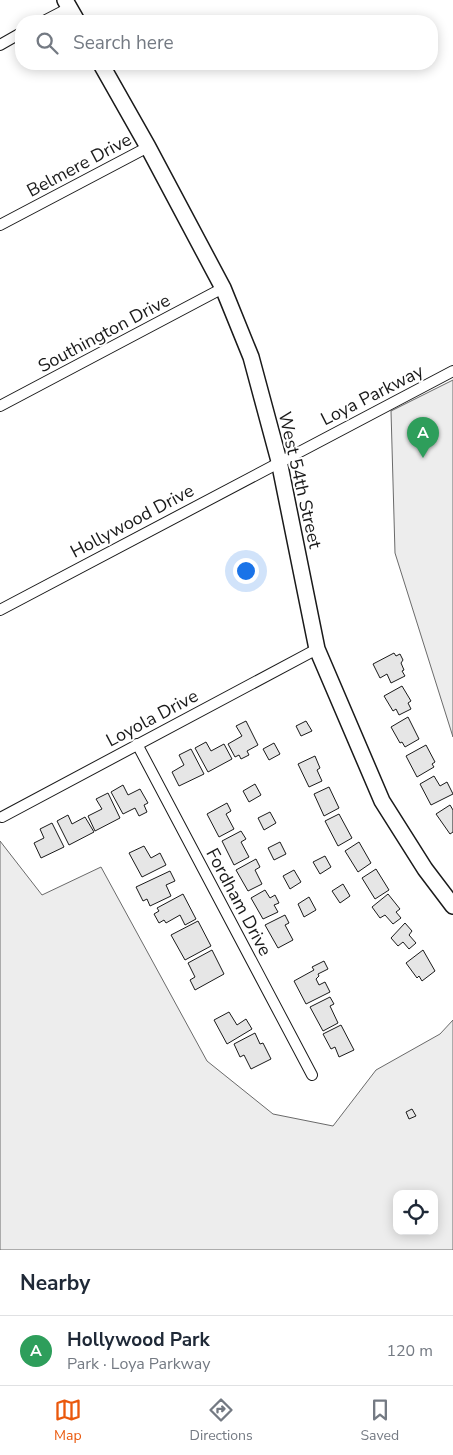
<!DOCTYPE html>
<html lang="en">
<head>
<meta charset="utf-8">
<style>
  body { margin:0; font-family:"Nunito Sans",sans-serif; background:#f6f6f7; color:#1f2937 }
  .controls { position:absolute; right:15px; bottom:15px; display:grid; overflow:hidden; border-radius:10px; box-shadow:0 2px 12px #0003 }
  .controls button { width:45px; height:45px; display:grid; place-items:center; padding:0; border:0; border-bottom:1px solid #e0e1e3; background:#fff; color:#1f2937; font:25px sans-serif }
  .you { position:absolute; left:245px; top:570px; width:18px; height:18px; margin:-12px; border:4px solid #fff; border-radius:50%; background:#1a73e8; box-shadow:0 0 0 8px #1a73e833 }
  .badge { display:grid; place-items:center; width:32px; height:32px; border-radius:50%; background:#ea580c; color:#fff; font-size:16px; font-weight:700 }
  .pin { position:absolute; translate:-50% -41px; filter:drop-shadow(0 1px 2px #0008) }
  .pin::after { content:''; position:absolute; top:26px; width:18px; height:15px; background:inherit; clip-path:polygon(0 0,100% 0,50% 100%) }
  .list { margin:0; padding:0; list-style:none }
  h2 { display:flex; justify-content:space-between; align-items:center; height:65px; margin:0; padding:0 20px; font-size:21px }
  h2 small { font-size:16px; font-weight:400; color:#747a83 }
  .list li { display:grid; grid-template-columns:32px 1fr auto; gap:15px; align-items:center; box-sizing:border-box; height:70px; padding:0 20px; border-top:1px solid #e0e1e3 }
  .list b { display:block; font-size:19px; white-space:nowrap }
  .list p { margin:0; font-size:16px; white-space:nowrap; color:#747a83 }
  .list em { font-size:16px; font-style:normal; color:#747a83 }
  .icon { flex:none; width:28px; height:28px; fill:none; stroke:currentColor; stroke-width:2; stroke-linecap:round; stroke-linejoin:round }
  .map { position:relative; flex:none; width:453px; height:1250px; overflow:hidden }
  .search { position:absolute; background:#fff; box-shadow:0 2px 12px #0003; left:15px; right:15px; top:15px; height:55px; display:flex; align-items:center; gap:12px; box-sizing:border-box; padding:0 18px; border-radius:20px; color:#747a83; font-size:19px }
  .sheet { height:135px; background:#fff }
  nav { display:flex; justify-content:space-around; align-items:center; box-sizing:border-box; height:70px; border-top:1px solid #e0e1e3; background:#fff; font-size:14px; color:#747a83 }
  nav a { display:grid; justify-items:center; gap:2px }
  nav .on { color:#ea580c }
  .map>svg:first-child { display:block }
</style>
</head>
<body>
<div class="map">
<svg width="453" height="1250" viewBox="0 0 453 1250">
  <rect width="100%" height="100%" fill="#fff"/>
  <g fill="#ededed" stroke="#6a6a6a" fill-rule="evenodd">
    <path d="M 453,380 L 453,737 L 395,553 L 391,411 Z"/>
    <path d="M 0,841 L 42,895 L 101,867 L 207,1061 L 273,1114 L 333,1126 L 376,1070 L 440,1034 L 453,1020 L 453,1250 L 0,1250 ZM 397,1194 L 434,1194 L 434,1231 L 397,1231 Z"/>
  </g>
  <g fill="#e6e6e6" stroke="#1a1a1a">
    <path d="M 394,653 L 396,656 L 400,654 L 403,660 L 401,663 L 404,670 L 402,671 L 405,676 L 391,683 L 387,674 L 380,678 L 373,664 Z"/>
    <path d="M 402,686 L 411,701 L 408,703 L 411,709 L 399,715 L 396,709 L 393,711 L 384,696 Z"/>
    <path d="M 408,717 L 419,739 L 405,747 L 402,742 L 400,743 L 391,727 Z"/>
    <path d="M 246,721 L 258,745 L 247,751 L 249,755 L 241,759 L 239,755 L 235,757 L 228,744 L 242,736 L 236,726 Z"/>
    <path d="M 306,721 L 312,731 L 301,736 L 296,726 Z"/>
    <path d="M 206,742 L 211,751 L 224,744 L 232,759 L 208,772 L 195,748 Z"/>
    <path d="M 274,743 L 280,754 L 269,760 L 263,749 Z"/>
    <path d="M 426,745 L 435,762 L 432,764 L 434,767 L 417,777 L 406,756 Z"/>
    <path d="M 191,749 L 204,774 L 179,786 L 172,772 L 184,765 L 179,755 Z"/>
    <path d="M 315,756 L 320,768 L 317,770 L 322,781 L 309,787 L 298,764 Z"/>
    <path d="M 434,776 L 440,786 L 447,782 L 453,794 L 431,805 L 420,784 Z"/>
    <path d="M 255,784 L 261,795 L 249,802 L 243,791 Z"/>
    <path d="M 123,785 L 128,795 L 140,789 L 148,803 L 144,805 L 147,812 L 139,816 L 135,808 L 123,814 L 111,792 Z"/>
    <path d="M 329,787 L 339,808 L 324,816 L 314,794 Z"/>
    <path d="M 108,793 L 120,818 L 95,831 L 88,816 L 102,809 L 96,799 Z"/>
    <path d="M 227,803 L 231,811 L 226,814 L 234,829 L 219,837 L 207,814 Z"/>
    <path d="M 450,805 L 453,810 L 453,832 L 450,834 L 436,814 Z"/>
    <path d="M 270,812 L 276,823 L 264,830 L 258,818 Z"/>
    <path d="M 339,814 L 352,838 L 338,846 L 325,821 Z"/>
    <path d="M 68,815 L 72,824 L 85,817 L 94,832 L 69,845 L 57,821 Z"/>
    <path d="M 52,823 L 64,847 L 41,858 L 34,843 L 44,838 L 40,829 Z"/>
    <path d="M 241,831 L 246,839 L 241,842 L 249,857 L 234,865 L 222,841 Z"/>
    <path d="M 280,842 L 286,854 L 274,860 L 268,848 Z"/>
    <path d="M 359,842 L 371,863 L 358,872 L 345,851 Z"/>
    <path d="M 144,846 L 151,858 L 160,853 L 166,865 L 142,877 L 129,853 Z"/>
    <path d="M 325,856 L 331,867 L 320,874 L 313,862 Z"/>
    <path d="M 256,859 L 260,867 L 255,870 L 262,884 L 248,891 L 236,870 Z"/>
    <path d="M 376,869 L 389,890 L 375,899 L 362,878 Z"/>
    <path d="M 294,870 L 301,882 L 290,889 L 283,876 Z"/>
    <path d="M 170,871 L 175,881 L 166,885 L 171,896 L 150,906 L 147,899 L 143,901 L 136,887 Z"/>
    <path d="M 343,884 L 350,896 L 340,903 L 332,891 Z"/>
    <path d="M 265,890 L 270,898 L 275,895 L 279,903 L 274,905 L 278,912 L 263,919 L 251,898 Z"/>
    <path d="M 183,894 L 196,919 L 185,925 L 180,915 L 166,923 L 164,920 L 159,923 L 154,914 L 159,911 L 157,908 Z"/>
    <path d="M 388,894 L 400,909 L 396,912 L 401,918 L 393,924 L 385,915 L 380,918 L 372,907 Z"/>
    <path d="M 309,897 L 316,910 L 304,917 L 298,904 Z"/>
    <path d="M 285,915 L 289,923 L 285,925 L 293,940 L 278,948 L 265,925 Z"/>
    <path d="M 198,921 L 211,946 L 185,960 L 171,935 Z"/>
    <path d="M 405,923 L 412,931 L 409,935 L 416,943 L 409,949 L 403,942 L 398,946 L 391,938 Z"/>
    <path d="M 212,950 L 224,974 L 195,990 L 190,980 L 195,977 L 188,963 Z"/>
    <path d="M 423,950 L 435,971 L 422,981 L 419,976 L 417,978 L 406,963 Z"/>
    <path d="M 324,961 L 328,969 L 318,974 L 319,976 L 316,979 L 319,985 L 325,982 L 330,992 L 306,1004 L 294,981 L 314,970 L 312,967 Z"/>
    <path d="M 330,997 L 334,1004 L 330,1006 L 338,1023 L 323,1031 L 310,1007 Z"/>
    <path d="M 229,1012 L 237,1025 L 246,1019 L 252,1029 L 227,1044 L 214,1020 Z"/>
    <path d="M 341,1025 L 354,1050 L 339,1057 L 335,1047 L 331,1049 L 323,1034 Z"/>
    <path d="M 255,1033 L 260,1044 L 263,1043 L 271,1059 L 251,1069 L 244,1055 L 240,1057 L 234,1044 Z"/>
    <path d="M 412,1109 L 416,1116 L 409,1119 L 406,1112 Z"/>
  </g>
  <g fill="none" stroke-linecap="round" stroke-linejoin="round">
    <defs>
      <g id="street">
        <path d="M 44,21 L 69,8"/>
        <path d="M 0,45 L 21,33"/>
        <path d="M 0,225 L 148,147"/>
        <path d="M 0,406 L 223,288"/>
        <path d="M 0,610 L 453,371"/>
        <path d="M 137,744 L 312,1075"/>
        <path d="M 2,817 L 317,649"/>
      </g>
      <g id="secondary">
        <path d="M 65,0 L 77,21"/>
        <path d="M 101,64 L 148,147 L 223,288 L 251,357 L 279,461 L 317,649 L 382,801 L 425,869 L 453,906"/>
      </g>
    </defs>
    <use href="#street" stroke="#1a1a1a" stroke-width="12"/>
    <use href="#secondary" stroke="#1a1a1a" stroke-width="18"/>
    <use href="#street" stroke="#fff" stroke-width="10"/>
    <use href="#secondary" stroke="#fff" stroke-width="15"/>
  </g>
  <g text-anchor="middle" stroke-width="4" stroke-linejoin="round" paint-order="stroke">
    <g font-size="18" fill="#1a1a1a" stroke="#fff">
      <text transform="translate(79 165) rotate(-28)" y="6">Belmere Drive</text>
      <text transform="translate(104 333) rotate(-28)" y="6">Southington Drive</text>
      <text transform="translate(372 395) rotate(-27)" y="6">Loya Parkway</text>
      <text transform="translate(300 480) rotate(77)" y="6">West 54th Street</text>
      <text transform="translate(132 521) rotate(-28)" y="6">Hollywood Drive</text>
      <text transform="translate(152 718) rotate(-28)" y="6">Loyola Drive</text>
      <text transform="translate(239 902) rotate(62)" y="6">Fordham Drive</text>
    </g>
  </g>
</svg>
<div class="controls">
<button><svg class="icon" aria-label="locate" viewBox="0 0 24 24"><circle cx="12" cy="12" r="6"/><path d="M12 2v4M12 18v4M2 12h4M18 12h4"/></svg></button>
</div>
<div class="you"></div>
<div class="pin badge" style="left:423px;top:458px;background:#2e9e5b">A</div>
<div class="search"><svg class="icon" aria-label="search" viewBox="0 0 24 24"><circle cx="10" cy="10" r="6"/><path d="M15 15l6 6"/></svg>Search here</div>
</div>
<section class="sheet">
<h2>Nearby<small></small></h2>
<ul class="list">
<li><span class="badge" style="background:#2e9e5b">A</span><div><b>Hollywood Park</b><p>Park · Loya Parkway</p></div><em>120 m</em></li>
</ul>
</section>
<nav>
<a class="on"><svg class="icon" aria-label="map" viewBox="0 0 24 24"><path d="M3 6l6-2 6 2 6-2v14l-6 2-6-2-6 2zM9 4v14M15 6v14"/></svg>Map</a>
<a><svg class="icon" aria-label="directions" viewBox="0 0 24 24"><path d="M12 3l9 9-9 9-9-9zM9 14v-3h6M13 9l2 2-2 2"/></svg>Directions</a>
<a><svg class="icon" aria-label="saved" viewBox="0 0 24 24"><path d="M7 4h10v16l-5-4-5 4z"/></svg>Saved</a>
</nav>
</body>
</html>
